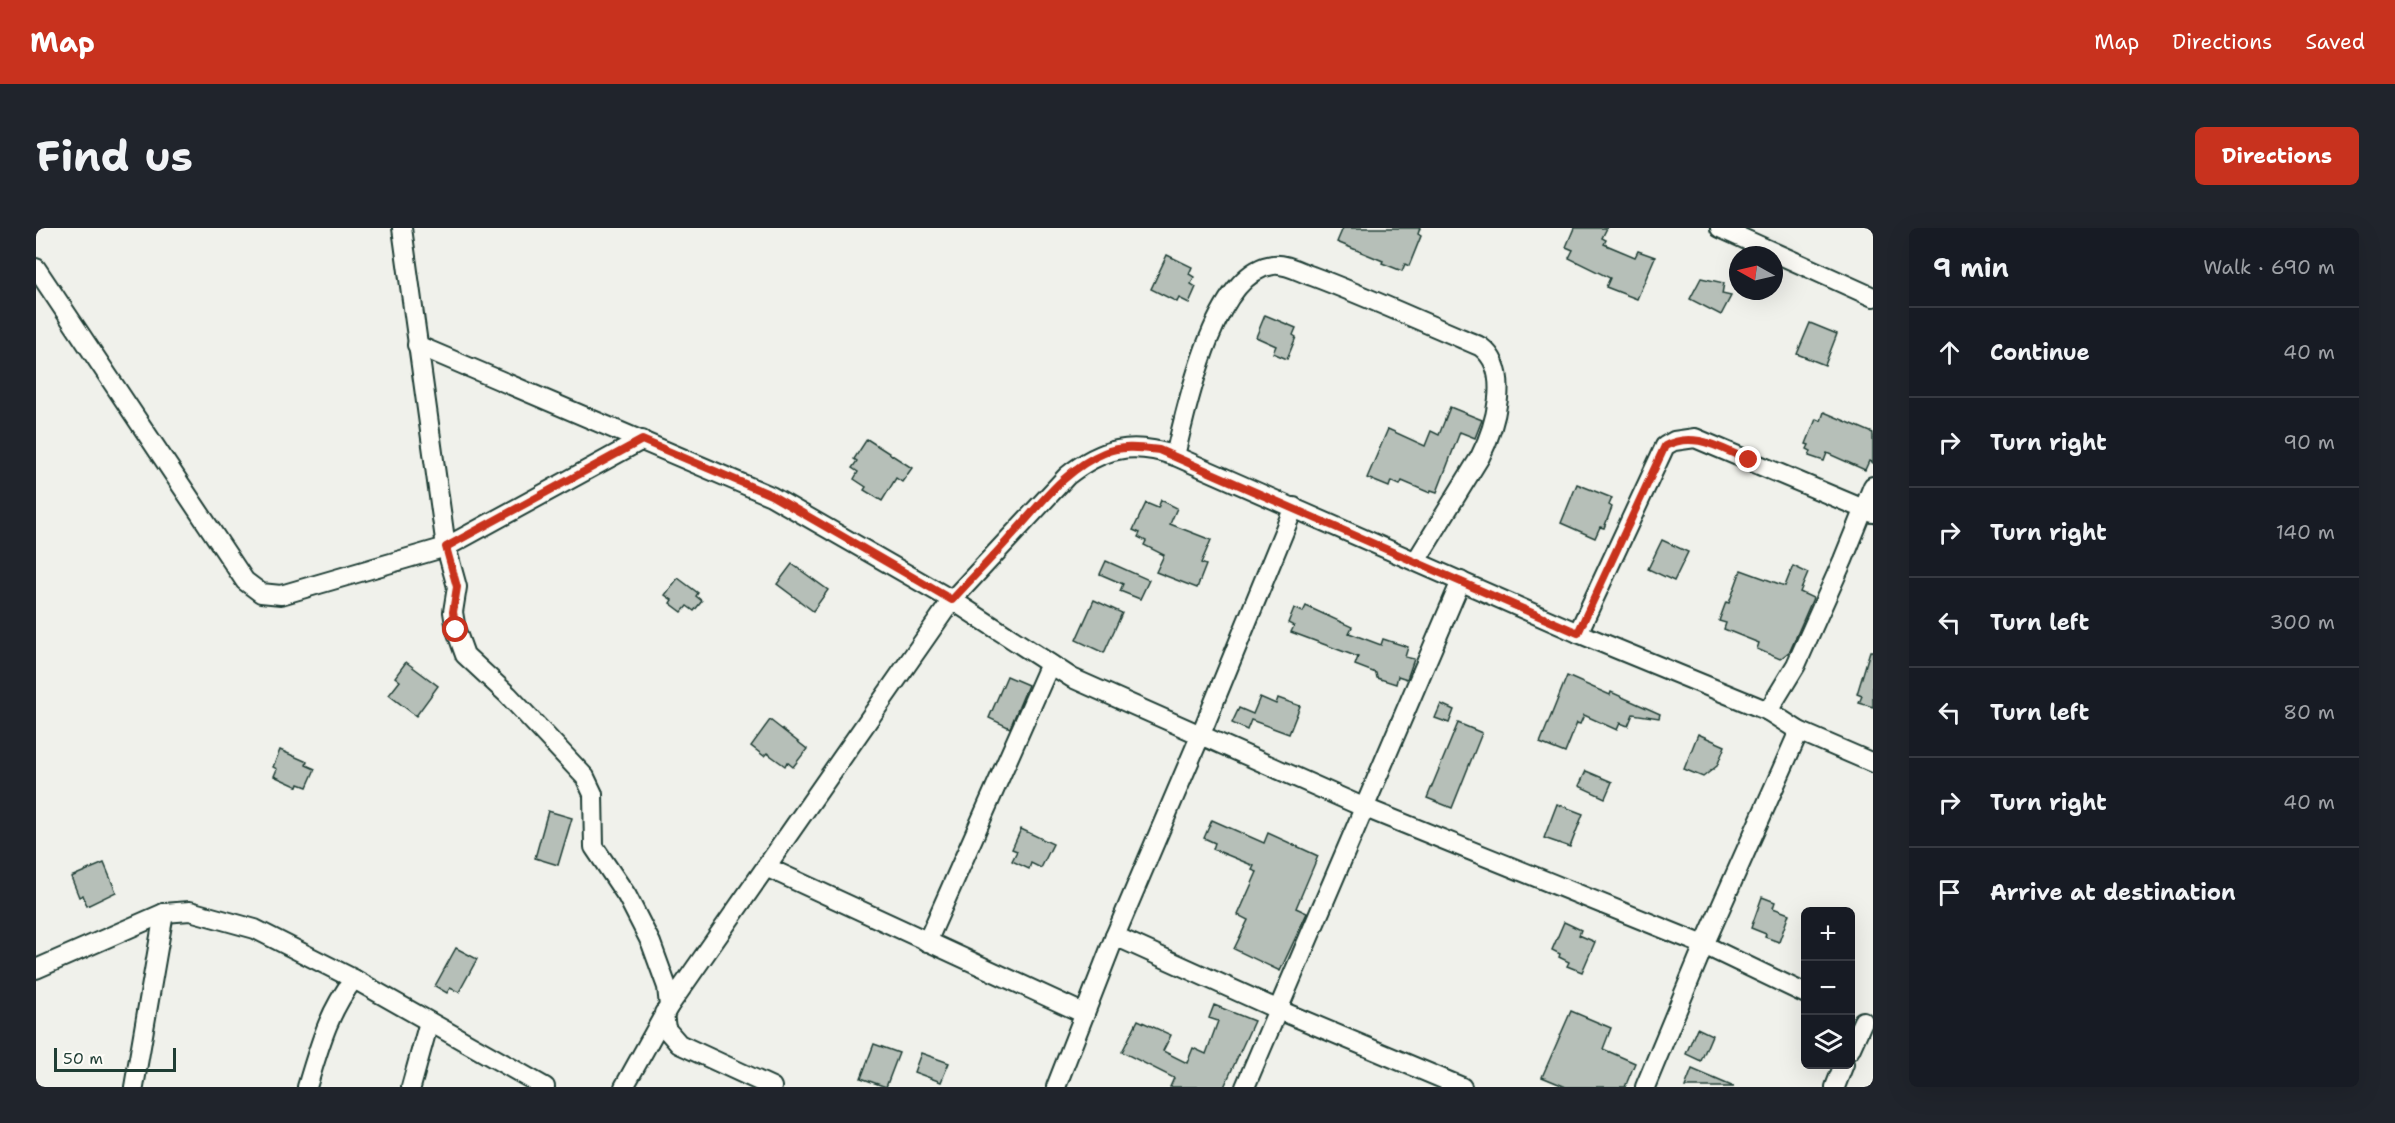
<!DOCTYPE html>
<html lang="en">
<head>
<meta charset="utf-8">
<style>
  body { margin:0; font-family:"Shantell Sans",sans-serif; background:#20242c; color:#f1f3f6 }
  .controls { position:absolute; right:18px; bottom:18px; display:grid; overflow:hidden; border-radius:9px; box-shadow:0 6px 24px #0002 }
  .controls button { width:54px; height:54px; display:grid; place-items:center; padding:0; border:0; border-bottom:2px solid #363941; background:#171b24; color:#f1f3f6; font:30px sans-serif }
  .compass { position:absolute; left:1693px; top:18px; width:54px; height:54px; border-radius:50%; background:#171b24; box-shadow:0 6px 24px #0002; rotate:278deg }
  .scale { position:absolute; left:18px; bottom:15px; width:122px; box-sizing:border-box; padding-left:6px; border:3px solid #1f3d34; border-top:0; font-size:16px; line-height:21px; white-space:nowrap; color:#1f3d34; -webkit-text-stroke:4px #fdfcf7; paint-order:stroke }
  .stop { position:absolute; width:18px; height:18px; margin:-14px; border:4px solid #c8321e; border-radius:50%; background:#fff }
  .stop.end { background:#c8321e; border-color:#fff; box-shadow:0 2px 6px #0008 }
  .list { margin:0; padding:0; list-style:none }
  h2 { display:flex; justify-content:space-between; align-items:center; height:78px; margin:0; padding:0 24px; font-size:26px }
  h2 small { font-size:20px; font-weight:400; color:#9ea1a6 }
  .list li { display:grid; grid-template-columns:39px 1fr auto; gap:18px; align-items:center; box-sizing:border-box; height:90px; padding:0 24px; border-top:2px solid #363941 }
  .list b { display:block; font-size:22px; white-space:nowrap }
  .list em { font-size:20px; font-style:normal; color:#9ea1a6 }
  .icon { flex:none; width:33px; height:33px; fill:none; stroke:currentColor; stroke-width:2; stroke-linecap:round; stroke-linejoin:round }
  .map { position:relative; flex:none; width:1837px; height:859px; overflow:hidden; border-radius:9px }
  header { display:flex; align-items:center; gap:36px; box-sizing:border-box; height:84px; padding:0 30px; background:#c8321e; color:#fff }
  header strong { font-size:28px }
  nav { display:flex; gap:33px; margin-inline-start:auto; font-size:21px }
  .intro { display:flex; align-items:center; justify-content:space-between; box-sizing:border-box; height:144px; padding:0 36px }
  h1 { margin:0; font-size:42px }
  .button { padding:15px 27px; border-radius:9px; background:#c8321e; color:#fff; font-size:21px; font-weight:700 }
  main { display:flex; gap:36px; padding:0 36px }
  aside { flex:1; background:#171b24; border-radius:9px; box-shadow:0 6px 24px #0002 }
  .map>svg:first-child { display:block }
</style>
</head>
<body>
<header>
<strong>Map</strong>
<nav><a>Map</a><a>Directions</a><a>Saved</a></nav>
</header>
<div class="intro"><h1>Find us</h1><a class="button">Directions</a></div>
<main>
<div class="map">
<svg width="1837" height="859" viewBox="0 0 1837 859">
  <rect width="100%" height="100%" fill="#f0f1eb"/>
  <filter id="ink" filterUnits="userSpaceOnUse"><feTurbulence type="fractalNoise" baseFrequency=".0167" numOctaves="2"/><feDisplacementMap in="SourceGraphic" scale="12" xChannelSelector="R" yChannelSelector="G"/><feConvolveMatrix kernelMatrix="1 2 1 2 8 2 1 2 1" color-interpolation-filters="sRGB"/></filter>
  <g filter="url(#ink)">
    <g fill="#b6bfb8" stroke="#1f3d34" stroke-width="1.5">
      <path d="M 1307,0 L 1384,0 L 1382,6 L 1385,8 L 1373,38 L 1369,36 L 1366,43 L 1346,35 L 1347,33 L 1301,14 Z"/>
      <path d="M 1538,0 L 1571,0 L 1566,10 L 1570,12 L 1568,16 L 1599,29 L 1602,23 L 1619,29 L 1601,71 L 1570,59 L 1574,50 L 1533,30 L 1537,22 L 1530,19 Z"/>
      <path d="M 1131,27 L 1156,39 L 1153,46 L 1158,49 L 1155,56 L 1160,59 L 1153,75 L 1143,70 L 1141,74 L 1115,61 Z"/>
      <path d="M 1665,50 L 1688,55 L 1686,66 L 1695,68 L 1685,87 L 1654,71 Z"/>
      <path d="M 1229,87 L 1260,100 L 1257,107 L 1260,109 L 1251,131 L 1237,125 L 1240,118 L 1220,109 Z"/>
      <path d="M 1774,95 L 1801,106 L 1789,137 L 1761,126 Z"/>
      <path d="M 1414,179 L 1446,192 L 1439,210 L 1424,204 L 1401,264 L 1395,262 L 1394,265 L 1366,253 L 1364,257 L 1355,253 L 1353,259 L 1331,250 L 1352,201 L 1389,218 L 1395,203 L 1403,207 Z"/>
      <path d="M 1788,184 L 1837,205 L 1837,235 L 1833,233 L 1829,242 L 1791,225 L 1788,233 L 1773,228 L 1775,223 L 1771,221 L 1773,217 L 1770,216 L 1780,191 L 1785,193 Z"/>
      <path d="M 831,211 L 876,240 L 866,254 L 860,250 L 846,273 L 828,262 L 830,259 L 818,251 L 822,244 L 816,240 L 821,233 L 818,231 Z"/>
      <path d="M 1541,256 L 1576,270 L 1573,277 L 1576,279 L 1568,300 L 1564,299 L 1559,310 L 1525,295 Z"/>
      <path d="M 1125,272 L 1141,280 L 1134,296 L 1175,312 L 1165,335 L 1170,337 L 1161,360 L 1120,344 L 1128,327 L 1108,317 L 1110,313 L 1102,309 L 1104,305 L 1097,302 L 1110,275 L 1122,280 Z"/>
      <path d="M 1626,312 L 1652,324 L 1638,353 L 1612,341 Z"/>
      <path d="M 1070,333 L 1113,352 L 1104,371 L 1084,363 L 1087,356 L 1064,346 Z"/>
      <path d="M 756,336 L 792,362 L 777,383 L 741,356 Z"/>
      <path d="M 1757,338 L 1772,345 L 1764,364 L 1777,370 L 1754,423 L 1744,431 L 1721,421 L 1723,415 L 1688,401 L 1690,395 L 1683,393 L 1690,374 L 1693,375 L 1705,342 L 1749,358 Z"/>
      <path d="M 642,350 L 662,365 L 660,368 L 666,373 L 658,383 L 651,378 L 646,384 L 634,375 L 636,372 L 629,367 Z"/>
      <path d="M 1058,372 L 1086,385 L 1068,425 L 1040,412 Z"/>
      <path d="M 1270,378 L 1316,399 L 1313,405 L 1345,417 L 1347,411 L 1372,419 L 1369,429 L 1378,431 L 1371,451 L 1362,448 L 1360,456 L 1341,450 L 1340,445 L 1319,437 L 1322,429 L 1255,404 L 1258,398 L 1252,395 L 1258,380 L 1267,384 Z"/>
      <path d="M 1834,423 L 1837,423 L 1837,479 L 1823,475 L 1826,468 L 1821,466 Z"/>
      <path d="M 370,434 L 402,458 L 380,488 L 353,467 L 364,453 L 359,449 Z"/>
      <path d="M 971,448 L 992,457 L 974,500 L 953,490 Z"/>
      <path d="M 1531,448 L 1574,467 L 1575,464 L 1624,486 L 1623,490 L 1597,486 L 1592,498 L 1584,495 L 1581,502 L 1548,487 L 1544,496 L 1541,495 L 1529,525 L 1504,515 Z"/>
      <path d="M 1224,469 L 1240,476 L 1242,470 L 1264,478 L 1253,506 L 1215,492 L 1211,502 L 1196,495 L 1203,480 L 1217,486 Z"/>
      <path d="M 1405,476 L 1418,482 L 1413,495 L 1399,490 Z"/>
      <path d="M 734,492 L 771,521 L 757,539 L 751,534 L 749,538 L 731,525 L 728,528 L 715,518 Z"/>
      <path d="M 1422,495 L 1446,505 L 1416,580 L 1391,570 Z"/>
      <path d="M 1662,506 L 1689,518 L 1681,538 L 1667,549 L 1648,541 Z"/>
      <path d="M 244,522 L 271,534 L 270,537 L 279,541 L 271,559 L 263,556 L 262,559 L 238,548 L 241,541 L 237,539 Z"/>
      <path d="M 1550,543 L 1576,554 L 1569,570 L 1543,558 Z"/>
      <path d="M 1521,576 L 1547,586 L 1534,619 L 1508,610 Z"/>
      <path d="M 512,583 L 536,590 L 522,637 L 499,630 Z"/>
      <path d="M 1176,592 L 1228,615 L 1232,605 L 1282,628 L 1260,680 L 1271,685 L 1244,743 L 1198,721 L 1212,692 L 1202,687 L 1221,644 L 1216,642 L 1218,638 L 1177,621 L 1179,615 L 1168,610 Z"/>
      <path d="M 985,601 L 1017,616 L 1005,640 L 995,635 L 993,641 L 976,633 L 981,623 L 976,621 Z"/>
      <path d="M 68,635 L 80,664 L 51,678 L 47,667 L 43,669 L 35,649 Z"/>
      <path d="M 1726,669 L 1739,674 L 1737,680 L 1753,686 L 1743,714 L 1729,709 L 1730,706 L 1715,700 Z"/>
      <path d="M 1528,694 L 1545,702 L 1543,707 L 1559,714 L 1546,744 L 1531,738 L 1533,734 L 1523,729 L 1524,726 L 1516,722 Z"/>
      <path d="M 420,720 L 441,731 L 423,764 L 414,760 L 411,765 L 399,758 Z"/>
      <path d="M 1178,777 L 1218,793 L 1188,859 L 1134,859 L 1138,850 L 1086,824 L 1102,792 L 1135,807 L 1127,823 L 1151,835 L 1157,820 L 1170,826 L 1182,793 L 1173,790 Z"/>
      <path d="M 1535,783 L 1575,800 L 1567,821 L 1599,835 L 1589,859 L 1530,859 L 1506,849 Z"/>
      <path d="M 1661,800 L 1676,807 L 1665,833 L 1650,826 Z"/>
      <path d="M 838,816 L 863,825 L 850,859 L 825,850 Z"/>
      <path d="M 885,825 L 913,835 L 905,854 L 878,844 Z"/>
      <path d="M 1656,841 L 1698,859 L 1649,859 Z"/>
    </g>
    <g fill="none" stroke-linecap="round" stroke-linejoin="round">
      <defs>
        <g id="minor">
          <path d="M 366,0 L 410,319 L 421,359 L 417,384 L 420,402 L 429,427 L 472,467 L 549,549 L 557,566 L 558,619 L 591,668 L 615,715 L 631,759 L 633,778"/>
          <path d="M 1684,0 L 1837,69"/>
          <path d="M 0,40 L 209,353 L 225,365 L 245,367 L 410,319 L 606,212"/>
          <path d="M 381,117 L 735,268 L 916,372 L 1036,450 L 1327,579 L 1668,717 L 1770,766"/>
          <path d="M 1139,228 C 1150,181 1178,44 1237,37 C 1249,35 1264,44 1276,48 C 1327,67 1377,90 1427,111 C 1433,114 1440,116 1445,119 C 1477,143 1458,201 1444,229 L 1380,333"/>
          <path d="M 1542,405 L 1629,218 L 1638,213 L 1659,210 L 1837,285"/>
          <path d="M 1732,483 L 1760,437 L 1807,332 L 1837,258"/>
          <path d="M 730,639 L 1049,786"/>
          <path d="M 1079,708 L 1243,782 L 1426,859"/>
          <path d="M 891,714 L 1014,436"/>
          <path d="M 0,741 L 128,685 L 154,683 L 219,701 L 318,751"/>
          <path d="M 628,785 L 630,801 L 643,816 L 736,859"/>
          <path d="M 1814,822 L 1827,793"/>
          <path d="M 98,859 L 128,685"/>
          <path d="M 271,859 C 283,820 292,784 318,751 L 509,859"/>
          <path d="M 375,859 L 393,794"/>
          <path d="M 588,859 L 633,778 L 916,372 L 1031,248 C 1066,220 1096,213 1139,228 L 1542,405 L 1732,483 L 1763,503 L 1837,535"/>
          <path d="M 1020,859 L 1079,708 L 1165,506 L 1258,279"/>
          <path d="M 1209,859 L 1425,353"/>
          <path d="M 1609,859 L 1668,717 L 1763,503"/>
          <path d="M 1799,859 L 1808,836"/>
        </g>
      </defs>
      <use href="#minor" stroke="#1f3d34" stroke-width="22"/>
      <use href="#minor" stroke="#fdfcf7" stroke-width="18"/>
    </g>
  </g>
  <g fill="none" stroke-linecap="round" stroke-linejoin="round" filter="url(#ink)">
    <path stroke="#c8321e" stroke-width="8" d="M 420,402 L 417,384 L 421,359 L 410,319 L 606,212 L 735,267 L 916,372 C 936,350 957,329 976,307 C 1004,277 1029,241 1068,225 C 1086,217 1105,220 1123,222 L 1542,405 L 1629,218 C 1658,202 1685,221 1713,232"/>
  </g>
</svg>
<div class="controls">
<button>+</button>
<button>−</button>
<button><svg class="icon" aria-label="layers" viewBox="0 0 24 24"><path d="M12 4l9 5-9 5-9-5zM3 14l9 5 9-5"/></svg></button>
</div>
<svg class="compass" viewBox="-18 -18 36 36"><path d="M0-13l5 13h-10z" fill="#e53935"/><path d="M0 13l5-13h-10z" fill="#9ea1a6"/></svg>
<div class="scale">50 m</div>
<div class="stop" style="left:420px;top:402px"></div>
<div class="stop end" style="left:1713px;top:232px"></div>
</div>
<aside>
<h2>9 min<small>Walk · 690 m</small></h2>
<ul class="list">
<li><svg class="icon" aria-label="ahead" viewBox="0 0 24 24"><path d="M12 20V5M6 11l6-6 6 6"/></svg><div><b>Continue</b></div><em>40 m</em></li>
<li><svg class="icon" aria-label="right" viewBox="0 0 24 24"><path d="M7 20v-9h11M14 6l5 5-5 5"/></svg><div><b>Turn right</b></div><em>90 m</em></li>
<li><svg class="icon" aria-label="right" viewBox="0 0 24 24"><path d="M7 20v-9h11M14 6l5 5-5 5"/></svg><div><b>Turn right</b></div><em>140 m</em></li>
<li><svg class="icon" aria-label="left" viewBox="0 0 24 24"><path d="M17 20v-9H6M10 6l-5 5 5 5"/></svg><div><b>Turn left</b></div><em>300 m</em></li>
<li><svg class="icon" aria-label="left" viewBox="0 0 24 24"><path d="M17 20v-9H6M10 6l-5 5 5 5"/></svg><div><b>Turn left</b></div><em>80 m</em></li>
<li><svg class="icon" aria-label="right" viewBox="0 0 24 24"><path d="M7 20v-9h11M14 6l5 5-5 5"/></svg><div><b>Turn right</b></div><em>40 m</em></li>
<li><svg class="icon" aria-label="arrive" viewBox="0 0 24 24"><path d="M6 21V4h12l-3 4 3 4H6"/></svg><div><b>Arrive at destination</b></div></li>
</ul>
</aside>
</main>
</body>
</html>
